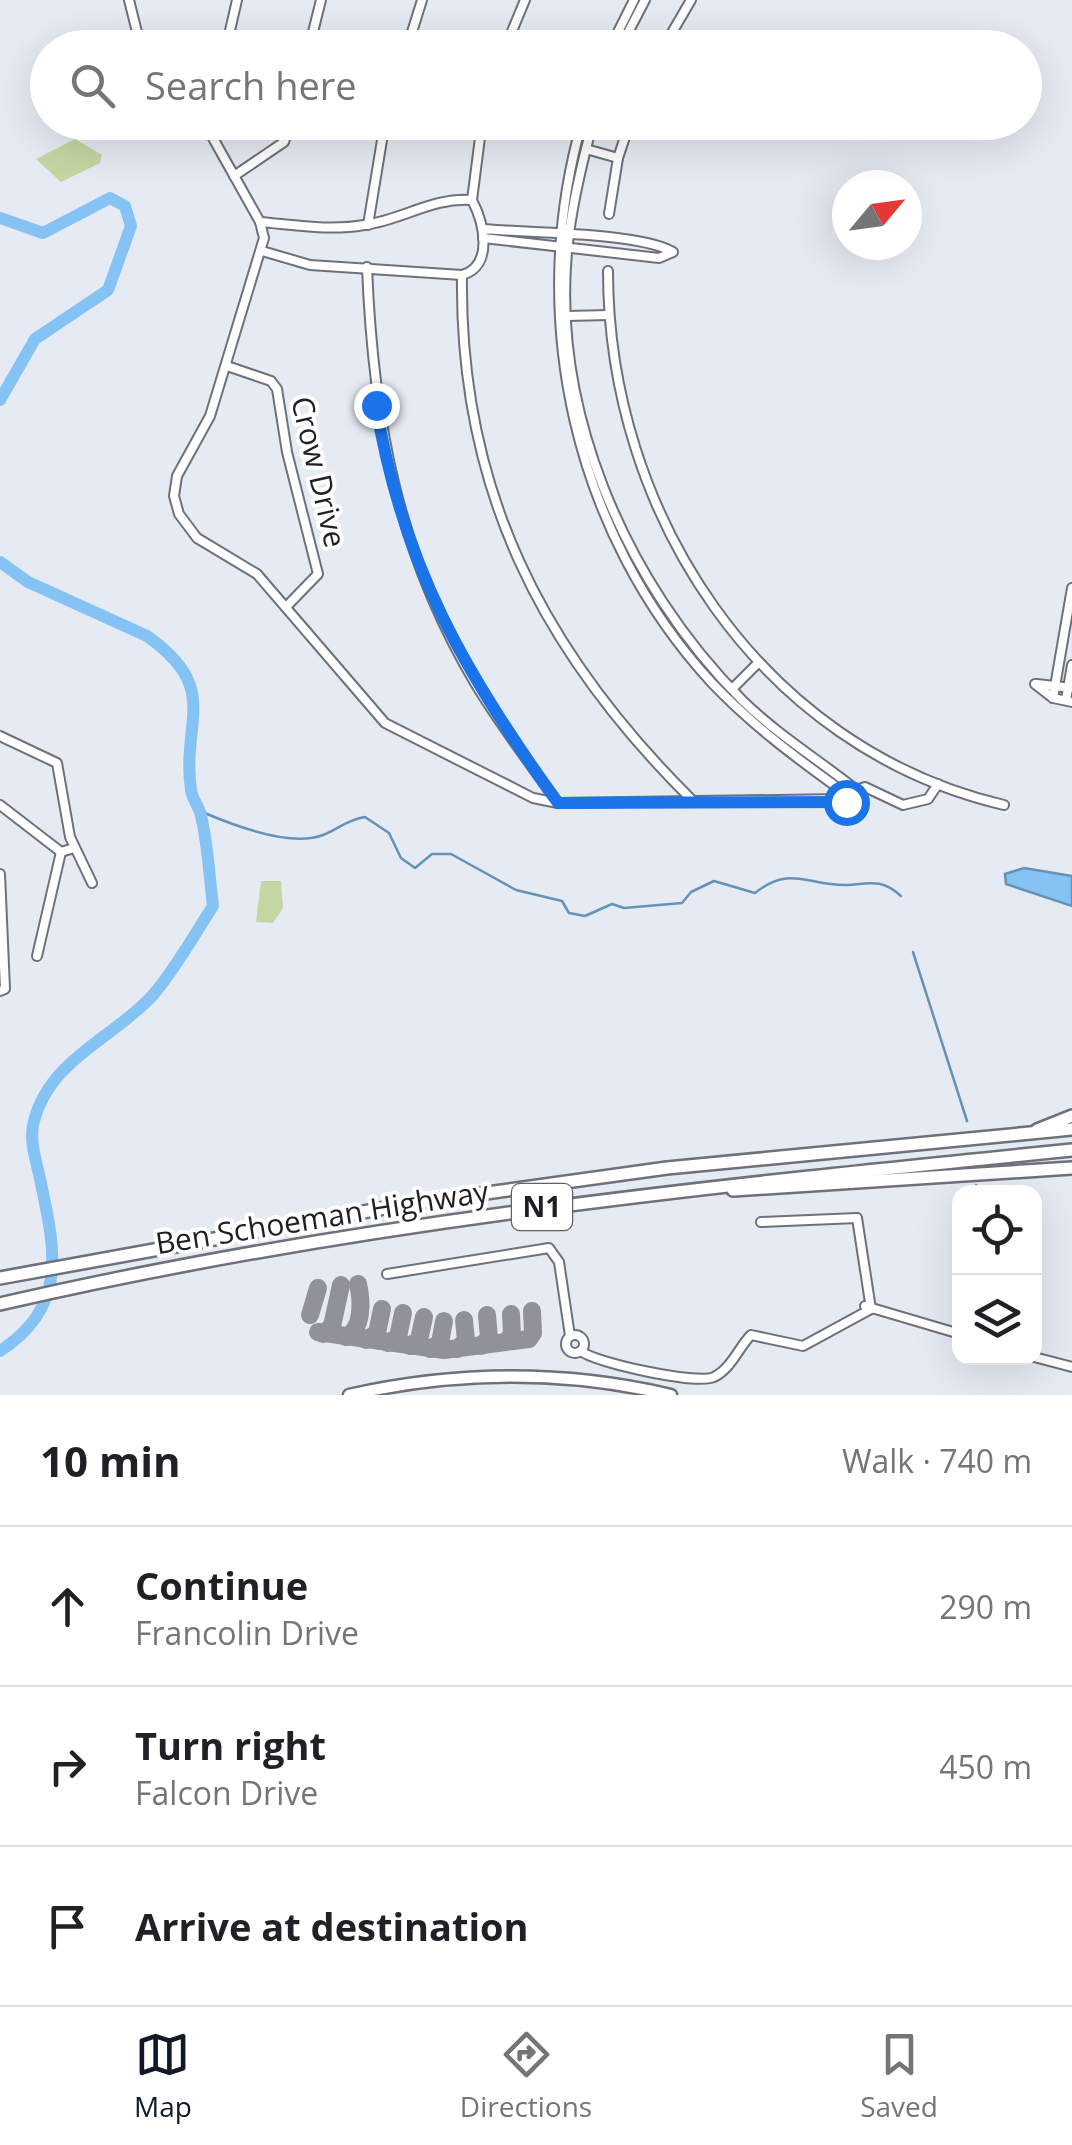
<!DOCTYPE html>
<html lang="en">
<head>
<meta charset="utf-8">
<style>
  body { margin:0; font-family:"Open Sans",sans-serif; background:#f2f2f2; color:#202124 }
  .controls { position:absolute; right:30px; bottom:30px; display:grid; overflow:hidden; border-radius:20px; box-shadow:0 10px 40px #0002 }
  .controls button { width:90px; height:90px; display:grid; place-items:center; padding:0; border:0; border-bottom:2px solid #e0e0e0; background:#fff; color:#202124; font:50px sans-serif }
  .compass { position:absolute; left:832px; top:170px; width:90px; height:90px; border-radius:50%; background:#fff; box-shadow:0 10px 40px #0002; rotate:61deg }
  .stop { position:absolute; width:30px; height:30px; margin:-22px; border:8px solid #1a73e8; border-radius:50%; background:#fff }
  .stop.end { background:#1a73e8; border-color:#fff; box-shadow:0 2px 10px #0008 }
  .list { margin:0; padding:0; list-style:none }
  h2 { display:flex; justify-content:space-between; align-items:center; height:130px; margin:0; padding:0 40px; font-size:42px }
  h2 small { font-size:32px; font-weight:400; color:#757577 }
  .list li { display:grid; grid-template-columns:65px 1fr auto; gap:30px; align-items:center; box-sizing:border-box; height:160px; padding:0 40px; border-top:2px solid #e0e0e0 }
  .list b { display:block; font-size:38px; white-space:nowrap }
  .list p { margin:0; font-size:32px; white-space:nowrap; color:#757577 }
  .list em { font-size:32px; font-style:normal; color:#757577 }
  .icon { flex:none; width:55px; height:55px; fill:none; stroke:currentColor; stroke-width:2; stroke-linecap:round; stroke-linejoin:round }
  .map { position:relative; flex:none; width:1072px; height:1395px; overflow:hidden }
  .search { position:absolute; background:#fff; box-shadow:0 10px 40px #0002; left:30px; right:30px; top:30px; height:110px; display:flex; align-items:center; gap:25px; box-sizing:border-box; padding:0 35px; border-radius:55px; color:#757577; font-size:38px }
  .sheet { height:610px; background:#fff }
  nav { display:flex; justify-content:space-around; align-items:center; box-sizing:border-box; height:140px; border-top:2px solid #e0e0e0; background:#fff; font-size:28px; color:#757577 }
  nav a { display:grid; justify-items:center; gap:5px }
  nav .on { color:#111827 }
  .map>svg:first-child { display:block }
</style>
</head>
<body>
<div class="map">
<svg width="1072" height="1395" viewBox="0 0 1072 1395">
  <rect width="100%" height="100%" fill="#e6eaf3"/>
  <g fill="#c4d7a2">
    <path d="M 75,139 L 102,155 L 100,163 L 61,182 L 36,159 Z"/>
    <path d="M 261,881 L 281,881 L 283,908 L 273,923 L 256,922 Z"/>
  </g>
  <path fill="#84c3f4" stroke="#6592b5" stroke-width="2.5" d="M 1024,868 L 1072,876 L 1072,906 L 1006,884 L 1005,874 Z"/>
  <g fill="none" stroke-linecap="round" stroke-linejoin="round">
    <g stroke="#6592b5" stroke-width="2.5">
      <path d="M 200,811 C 230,824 290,848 323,835 C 339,829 346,820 365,817 L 389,833 L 401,858 L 415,868 L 432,854 L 451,854 L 516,890 L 562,901 L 569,913 L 585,916 L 612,904 L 624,908 L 682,903 L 691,892 L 714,881 L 755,893 C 791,864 810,887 848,885 C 871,883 882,879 901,896"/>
      <path d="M 913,952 L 967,1121"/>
      <path d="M 976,1185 L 976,1192"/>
    </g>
    <g stroke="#84c3f4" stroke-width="12">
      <path d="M 0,218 L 43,233 L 110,198 L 125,206 L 131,226 L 108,290 L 35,339 L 0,400"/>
      <path d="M 0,562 L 28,582 L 147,636 C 222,689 181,720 191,790 C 192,798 197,804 200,812 C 208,841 209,875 213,906 C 194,935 176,968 153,995 C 114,1038 50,1059 34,1121 C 29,1137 35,1158 39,1174 C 54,1246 71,1305 0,1351"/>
    </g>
    <g stroke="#909299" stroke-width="18">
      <path d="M 310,1315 L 318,1288"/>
      <path d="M 318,1332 L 444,1350 L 529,1339 L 533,1333 L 532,1311"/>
      <path d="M 323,1334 L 332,1326 L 341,1285"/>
      <path d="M 346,1337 C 363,1329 362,1301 358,1284"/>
      <path d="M 366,1340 L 377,1333 L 382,1309"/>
      <path d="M 505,1342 L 512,1335 L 511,1314"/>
      <path d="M 388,1343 L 398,1337 L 403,1313"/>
      <path d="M 410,1346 L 419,1340 L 424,1317"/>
      <path d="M 481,1346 L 489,1338 L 487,1315"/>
      <path d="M 430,1349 L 440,1343 L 444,1321"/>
      <path d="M 457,1349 L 466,1341 L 464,1320"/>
    </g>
    <defs>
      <g id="minor">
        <path d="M 129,0 L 141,48"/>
        <path d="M 226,48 L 237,0"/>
        <path d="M 309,48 L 321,0"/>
        <path d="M 407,48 L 422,0"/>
        <path d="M 505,48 L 525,0"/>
        <path d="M 610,48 L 634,0"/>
        <path d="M 620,48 L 645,0"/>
        <path d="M 663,48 L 691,0"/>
        <path d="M 204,122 L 260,222 L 264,238 L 210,416 L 177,476 L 174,496 L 179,514 L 197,538 L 257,574 L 385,723 L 533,798 L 558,803 L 842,799"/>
        <path d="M 582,122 C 526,317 574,533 712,683 C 751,724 795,757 841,790"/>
        <path d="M 593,122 C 583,159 574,196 569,234 C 547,404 624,582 743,701 C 776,733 814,757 850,785"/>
        <path d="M 586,149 L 618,158 L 630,122"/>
        <path d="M 234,176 L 284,142 L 291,122"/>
        <path d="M 472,200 L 482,122"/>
        <path d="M 609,214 L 618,158"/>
        <path d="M 260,222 C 295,225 330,231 364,225 C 402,220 433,197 472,200 C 484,223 494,266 462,275 L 310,265 L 262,251"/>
        <path d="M 368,225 L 385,122"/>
        <path d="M 483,229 C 527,233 639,232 673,252 L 659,258 L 483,238"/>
        <path d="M 367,267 C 373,419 397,551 475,683 C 500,725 530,763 558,803"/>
        <path d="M 608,271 C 608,513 760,748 1004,805"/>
        <path d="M 462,275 C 459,489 542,651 691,799"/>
        <path d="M 567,316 L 609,315"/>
        <path d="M 227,366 L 271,381 L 277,389 L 287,452 L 318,574 L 286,607"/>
        <path d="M 1035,684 L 1053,698 L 1072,702"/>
        <path d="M 1037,684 L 1072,688"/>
        <path d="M 732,689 L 759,662"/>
        <path d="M 1053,698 L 1072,588"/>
        <path d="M 1066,700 L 1072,665"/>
        <path d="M 0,736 L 57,763 L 70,837 L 92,883"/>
        <circle cx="848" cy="794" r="8"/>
        <path d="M 856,790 L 865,787 L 903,805 L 928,799 L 938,784"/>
        <path d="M 0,805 L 61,852 L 74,848"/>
        <path d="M 0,874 L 5,989 L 0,991"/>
        <path d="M 37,956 L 61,852"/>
        <path d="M 761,1222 L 857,1218 L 871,1309"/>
        <path d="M 387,1274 L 549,1248 L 559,1262 L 570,1336"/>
        <path d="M 865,1306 L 960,1334"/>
        <circle cx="575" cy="1344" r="9"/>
        <path d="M 581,1351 C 595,1363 698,1385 714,1377 C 731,1369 739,1347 751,1335 L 803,1346 L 871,1309"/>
        <path d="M 1034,1357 L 1072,1367"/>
      </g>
      <path id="major" d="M 349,1395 C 456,1371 564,1370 671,1395"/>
      <g id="highway">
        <path d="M 1037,1130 L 1072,1116"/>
        <path d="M 733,1190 L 1072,1168"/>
        <path d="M 0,1278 L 407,1204 L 667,1168 L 1072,1129"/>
        <path d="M 0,1304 C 353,1222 712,1186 1072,1150"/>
      </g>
    </defs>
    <use href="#minor" stroke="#6e7179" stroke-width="12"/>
    <use href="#major" stroke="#6e7179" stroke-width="15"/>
    <use href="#highway" stroke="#6e7179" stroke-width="16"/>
    <use href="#minor" stroke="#fff" stroke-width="8"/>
    <use href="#major" stroke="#fff" stroke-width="10"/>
    <use href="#highway" stroke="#fff" stroke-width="11"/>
  </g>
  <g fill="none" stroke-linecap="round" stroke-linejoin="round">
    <path stroke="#1a73e8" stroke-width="12" d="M 376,405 C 402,565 465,674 558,803 L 846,802"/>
  </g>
  <g text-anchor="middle" stroke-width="8" stroke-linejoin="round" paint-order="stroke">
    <rect fill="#fff" stroke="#626264" stroke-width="2.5" x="512" y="1184" width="60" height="46" rx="8"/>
    <g font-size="28" font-weight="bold" fill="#1e1f22">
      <text x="542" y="1217">N1</text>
    </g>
    <g font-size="30" fill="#1e1f22" stroke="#fff">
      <text transform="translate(318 472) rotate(77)" y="10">Crow Drive</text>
      <text transform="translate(322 1218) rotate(-9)" y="10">Ben Schoeman Highway</text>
    </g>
  </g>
</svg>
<div class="controls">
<button><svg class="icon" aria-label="locate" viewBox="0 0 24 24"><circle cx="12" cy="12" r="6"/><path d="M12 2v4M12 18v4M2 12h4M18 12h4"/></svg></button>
<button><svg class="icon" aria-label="layers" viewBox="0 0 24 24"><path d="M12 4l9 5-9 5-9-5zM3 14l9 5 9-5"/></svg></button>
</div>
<svg class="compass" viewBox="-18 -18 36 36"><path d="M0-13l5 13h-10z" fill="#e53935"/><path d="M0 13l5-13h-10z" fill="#757577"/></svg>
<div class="stop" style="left:846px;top:802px"></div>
<div class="stop end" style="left:376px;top:405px"></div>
<div class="search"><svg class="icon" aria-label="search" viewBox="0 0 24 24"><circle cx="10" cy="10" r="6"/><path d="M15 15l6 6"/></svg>Search here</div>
</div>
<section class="sheet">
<h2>10 min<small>Walk · 740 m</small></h2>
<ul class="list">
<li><svg class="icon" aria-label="ahead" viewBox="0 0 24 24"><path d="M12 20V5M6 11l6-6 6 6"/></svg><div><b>Continue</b><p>Francolin Drive</p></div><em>290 m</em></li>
<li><svg class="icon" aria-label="right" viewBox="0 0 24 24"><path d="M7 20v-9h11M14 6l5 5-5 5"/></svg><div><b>Turn right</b><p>Falcon Drive</p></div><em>450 m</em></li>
<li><svg class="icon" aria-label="arrive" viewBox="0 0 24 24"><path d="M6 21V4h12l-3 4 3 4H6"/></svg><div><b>Arrive at destination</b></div></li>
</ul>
</section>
<nav>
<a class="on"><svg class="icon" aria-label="map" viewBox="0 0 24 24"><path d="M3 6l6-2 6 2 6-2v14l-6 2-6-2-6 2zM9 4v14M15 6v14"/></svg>Map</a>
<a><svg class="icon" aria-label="directions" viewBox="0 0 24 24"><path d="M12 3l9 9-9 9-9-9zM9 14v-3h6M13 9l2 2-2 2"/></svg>Directions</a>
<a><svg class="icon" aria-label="saved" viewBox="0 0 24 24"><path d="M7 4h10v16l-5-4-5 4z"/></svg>Saved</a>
</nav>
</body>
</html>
